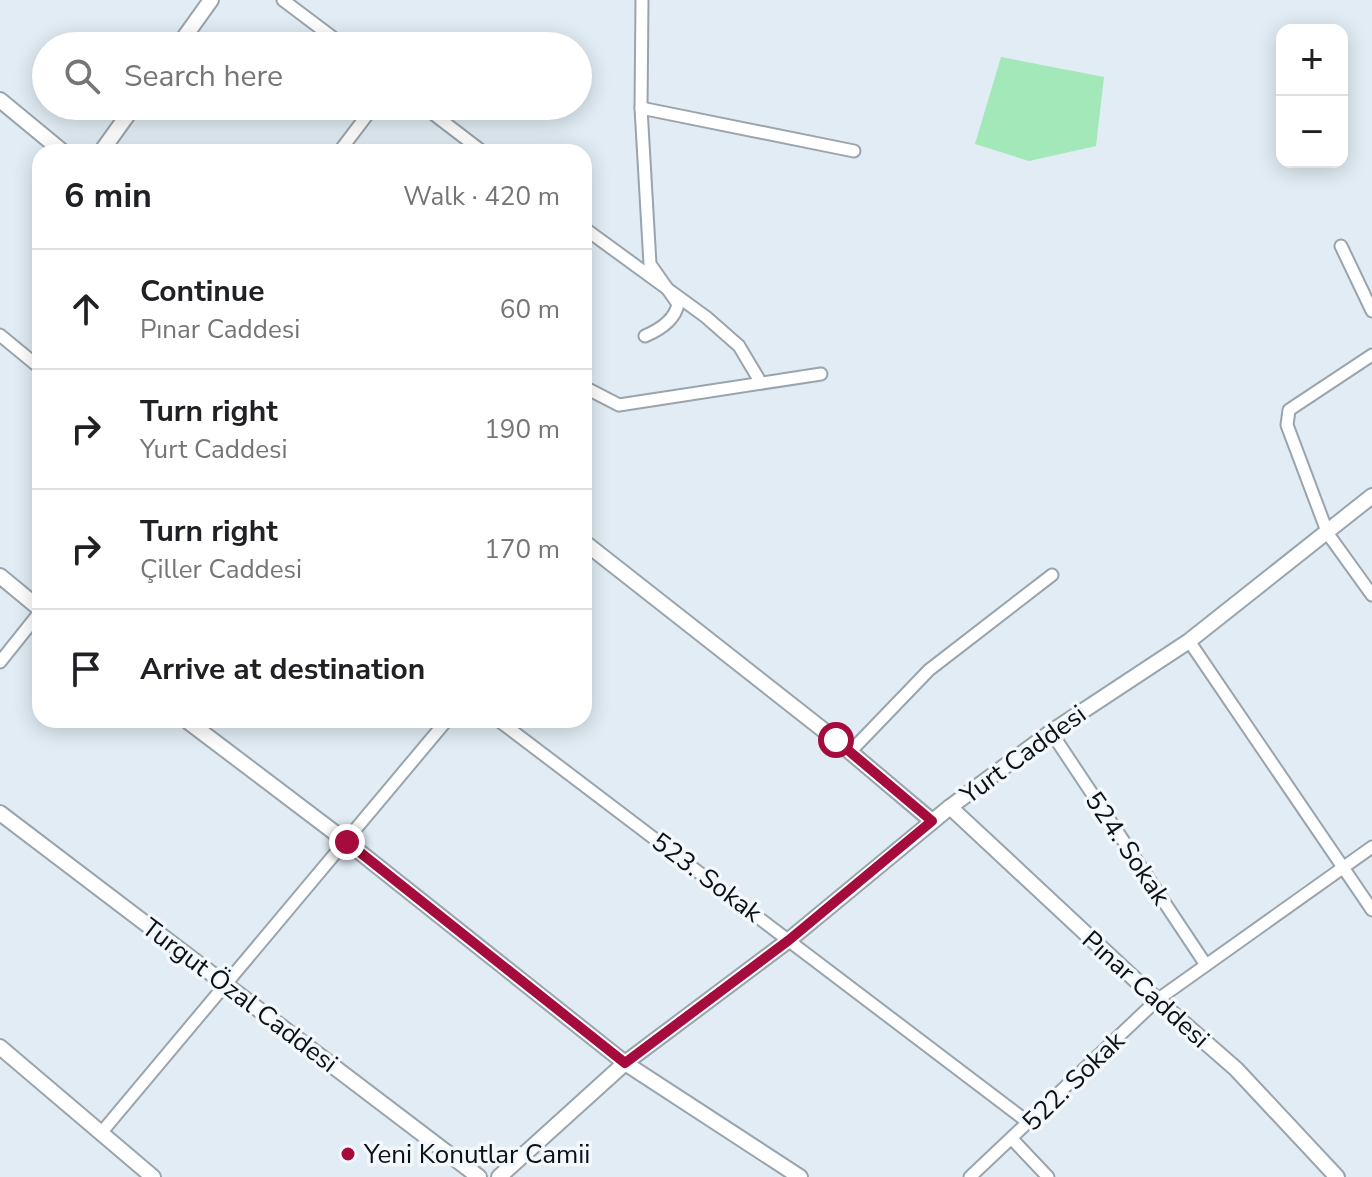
<!DOCTYPE html>
<html lang="en">
<head>
<meta charset="utf-8">
<style>
  body { margin:0; font-family:"Nunito Sans",sans-serif; background:#f6f6f6; color:#202124 }
  .controls { position:absolute; right:24px; top:24px; display:grid; overflow:hidden; border-radius:16px; box-shadow:0 4px 20px #0003 }
  .controls button { width:72px; height:72px; display:grid; place-items:center; padding:0; border:0; border-bottom:2px solid #e0e0e0; background:#fff; color:#202124; font:40px sans-serif }
  .stop { position:absolute; width:24px; height:24px; margin:-18px; border:6px solid #a50b3c; border-radius:50%; background:#fff }
  .stop.end { background:#a50b3c; border-color:#fff; box-shadow:0 2px 8px #0008 }
  .list { margin:0; padding:0; list-style:none }
  h2 { display:flex; justify-content:space-between; align-items:center; height:104px; margin:0; padding:0 32px; font-size:34px }
  h2 small { font-size:26px; font-weight:400; color:#757577 }
  .list li { display:grid; grid-template-columns:52px 1fr auto; gap:24px; align-items:center; box-sizing:border-box; height:120px; padding:0 32px; border-top:2px solid #e0e0e0 }
  .list b { display:block; font-size:30px; white-space:nowrap }
  .list p { margin:0; font-size:26px; white-space:nowrap; color:#757577 }
  .list em { font-size:26px; font-style:normal; color:#757577 }
  .icon { flex:none; width:44px; height:44px; fill:none; stroke:currentColor; stroke-width:2; stroke-linecap:round; stroke-linejoin:round }
  .map { position:relative; flex:none; width:1372px; height:1177px; overflow:hidden }
  .search { position:absolute; background:#fff; box-shadow:0 4px 20px #0003; left:32px; top:32px; width:560px; height:88px; display:flex; align-items:center; gap:20px; box-sizing:border-box; padding:0 28px; border-radius:44px; color:#757577; font-size:30px }
  .panel { position:absolute; background:#fff; box-shadow:0 4px 20px #0003; left:32px; top:144px; width:560px; height:584px; border-radius:24px }
  .map>svg:first-child { display:block }
</style>
</head>
<body>
<div class="map">
<svg width="1372" height="1177" viewBox="0 0 1372 1177">
  <rect width="100%" height="100%" fill="#e1ecf4"/>
  <path fill="#a3e8b9" d="M 1001,57 L 1104,77 L 1096,146 L 1029,161 L 975,144 Z"/>
  <g fill="none" stroke-linecap="round" stroke-linejoin="round">
    <defs>
      <g id="minor">
        <path d="M 283,0 L 344,46"/>
        <path d="M 642,0 L 641,108 L 650,264 L 678,304 C 675,320 659,330 645,336"/>
        <path d="M 423,106 L 483,152"/>
        <path d="M 641,108 L 854,151"/>
        <path d="M 339,152 L 374,106"/>
        <path d="M 584,228 L 706,317 L 739,346 L 761,383"/>
        <path d="M 1341,246 L 1372,311"/>
        <path d="M 0,335 L 40,368"/>
        <path d="M 1372,355 L 1289,410 L 1287,425 L 1328,534 L 1372,595"/>
        <path d="M 584,387 L 619,405 L 821,374"/>
        <path d="M 1189,641 L 1372,910"/>
        <path d="M 0,662 L 40,612"/>
        <path d="M 498,720 L 1029,1123"/>
        <path d="M 1051,732 L 1206,965"/>
        <path d="M 850,752 L 929,670 L 1052,575"/>
        <path d="M 101,1133 L 447,720"/>
        <path d="M 1012,1139 L 1048,1177"/>
        <path d="M 970,1177 L 1157,1000 L 1372,847"/>
      </g>
      <g id="tertiary">
        <path d="M 178,46 L 211,0"/>
        <path d="M 0,100 L 63,152"/>
        <path d="M 101,152 L 134,106"/>
        <path d="M 584,542 L 836,740 L 932,821"/>
        <path d="M 0,576 L 40,609"/>
        <path d="M 186,720 L 347,842 L 625,1063 L 800,1177"/>
        <path d="M 950,807 L 1157,1000 L 1236,1069 L 1337,1177"/>
        <path d="M 0,813 L 479,1177"/>
        <path d="M 0,1047 L 153,1177"/>
        <path d="M 499,1177 L 625,1063 L 789,940 L 950,807 L 1051,732 L 1189,641 L 1372,496"/>
      </g>
    </defs>
    <use href="#minor" stroke="#9aa4ac" stroke-width="15"/>
    <use href="#tertiary" stroke="#9aa4ac" stroke-width="18"/>
    <use href="#minor" stroke="#fff" stroke-width="11"/>
    <use href="#tertiary" stroke="#fff" stroke-width="14"/>
  </g>
  <g fill="none" stroke-linecap="round" stroke-linejoin="round">
    <path stroke="#a50b3c" stroke-width="10" d="M 347,842 L 625,1063 L 789,940 L 932,821 L 836,740"/>
  </g>
  <circle fill="#a50b3c" stroke="#f2f8fe" stroke-width="3" cx="348" cy="1154" r="8"/>
  <g text-anchor="middle" stroke-width="7" stroke-linejoin="round" paint-order="stroke">
    <g font-size="26" fill="#0d1114" stroke="#f2f8fe">
      <text transform="translate(1023 754) rotate(-36)" y="9">Yurt Caddesi</text>
      <text transform="translate(1128 848) rotate(56)" y="9">524. Sokak</text>
      <text transform="translate(707 877) rotate(37)" y="9">523. Sokak</text>
      <text transform="translate(1146 989) rotate(42)" y="9">Pınar Caddesi</text>
      <text transform="translate(240 995) rotate(37)" y="9">Turgut Özal Caddesi</text>
      <text transform="translate(1073 1081) rotate(-44)" y="9">522. Sokak</text>
    </g>
    <g font-size="26" fill="#0d1114" stroke="#f2f8fe" text-anchor="start">
      <text x="364" y="1163">Yeni Konutlar Camii</text>
    </g>
  </g>
</svg>
<div class="controls">
<button>+</button>
<button>−</button>
</div>
<div class="stop" style="left:836px;top:740px"></div>
<div class="stop end" style="left:347px;top:842px"></div>
<div class="search"><svg class="icon" aria-label="search" viewBox="0 0 24 24"><circle cx="10" cy="10" r="6"/><path d="M15 15l6 6"/></svg>Search here</div>
<section class="panel">
<h2>6 min<small>Walk · 420 m</small></h2>
<ul class="list">
<li><svg class="icon" aria-label="ahead" viewBox="0 0 24 24"><path d="M12 20V5M6 11l6-6 6 6"/></svg><div><b>Continue</b><p>Pınar Caddesi</p></div><em>60 m</em></li>
<li><svg class="icon" aria-label="right" viewBox="0 0 24 24"><path d="M7 20v-9h11M14 6l5 5-5 5"/></svg><div><b>Turn right</b><p>Yurt Caddesi</p></div><em>190 m</em></li>
<li><svg class="icon" aria-label="right" viewBox="0 0 24 24"><path d="M7 20v-9h11M14 6l5 5-5 5"/></svg><div><b>Turn right</b><p>Çiller Caddesi</p></div><em>170 m</em></li>
<li><svg class="icon" aria-label="arrive" viewBox="0 0 24 24"><path d="M6 21V4h12l-3 4 3 4H6"/></svg><div><b>Arrive at destination</b></div></li>
</ul>
</section>
</div>
</body>
</html>
